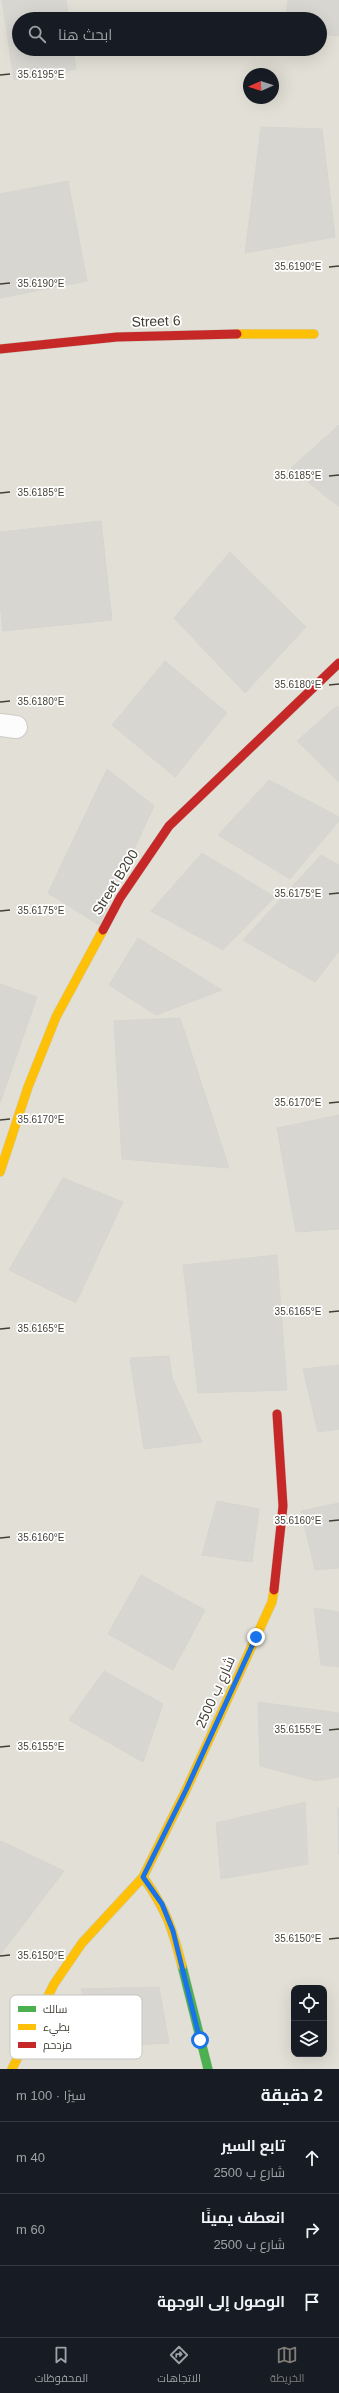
<!DOCTYPE html>
<html lang="ar">
<head>
<meta charset="utf-8">
<style>
  body { margin:0; font-family:Arial,Cairo,sans-serif; background:#20242c; color:#f1f3f6; direction:rtl }
  .controls { position:absolute; right:12px; bottom:12px; display:grid; overflow:hidden; border-radius:8px; box-shadow:0 4px 16px #0002 }
  .controls button { width:36px; height:36px; display:grid; place-items:center; padding:0; border:0; border-bottom:1px solid #363941; background:#171b24; color:#f1f3f6; font:20px sans-serif }
  .compass { position:absolute; left:243px; top:68px; width:36px; height:36px; border-radius:50%; background:#171b24; box-shadow:0 4px 16px #0002; rotate:267deg }
  .stop { position:absolute; width:12px; height:12px; margin:-9px; border:3px solid #1a73e8; border-radius:50%; background:#fff }
  .stop.end { background:#1a73e8; border-color:#fff; box-shadow:0 1px 4px #0008 }
  .list { margin:0; padding:0; list-style:none }
  h2 { display:flex; justify-content:space-between; align-items:center; height:52px; margin:0; padding:0 16px; font-size:17px }
  h2 small { font-size:13px; font-weight:400; color:#9ea1a6 }
  .list li { display:grid; grid-template-columns:26px 1fr auto; gap:12px; align-items:center; box-sizing:border-box; height:72px; padding:0 16px; border-top:1px solid #363941 }
  .list b { display:block; font-size:15px; white-space:nowrap }
  .list p { margin:0; font-size:13px; white-space:nowrap; color:#9ea1a6 }
  .list em { font-size:13px; font-style:normal; color:#9ea1a6 }
  .icon { flex:none; width:22px; height:22px; fill:none; stroke:currentColor; stroke-width:2; stroke-linecap:round; stroke-linejoin:round }
  .map { position:relative; flex:none; width:339px; height:2069px; overflow:hidden; direction:ltr }
  .search { position:absolute; background:#171b24; box-shadow:0 4px 16px #0002; left:12px; right:12px; top:12px; height:44px; display:flex; align-items:center; gap:10px; box-sizing:border-box; padding:0 14px; border-radius:22px; color:#9ea1a6; font-size:15px }
  .sheet { height:268px; background:#171b24 }
  nav { display:flex; justify-content:space-around; align-items:center; box-sizing:border-box; height:56px; border-top:1px solid #363941; background:#171b24; font-size:11px; color:#9ea1a6 }
  nav a { display:grid; justify-items:center; gap:2px }
  nav .on { color:#7f7c75 }
  .map>svg:first-child { display:block }
</style>
</head>
<body>
<div class="map">
<svg width="339" height="2069" viewBox="0 0 339 2069">
  <rect width="100%" height="100%" fill="#eeeee9"/>
  <path fill="#e2e0d6" fill-rule="evenodd" d="M 0,0 L 339,0 L 339,2069 L 0,2069 ZM 19,19 L 320,19 L 320,49 L 19,49 ZM 249,74 L 273,74 L 273,98 L 249,98 ZM 294,1988 L 324,1988 L 324,2054 L 294,2054 Z"/>
  <g fill="#d8d6d1" stroke="#d6d5cf">
    <path d="M 2,0 L 66,0 L 69,19 L 19,19 L 19,49 L 73,49 L 76,69 L 14,80 Z"/>
    <path d="M 288,0 L 339,0 L 339,36 L 320,34 L 320,19 L 286,19 Z"/>
    <path d="M 261,127 L 322,129 L 335,237 L 245,253 Z"/>
    <path d="M 68,181 L 87,281 L 0,298 L 0,194 Z"/>
    <path d="M 339,425 L 339,507 L 291,468 Z"/>
    <path d="M 101,521 L 112,620 L 3,631 L 0,603 L 0,532 Z"/>
    <path d="M 230,552 L 306,627 L 245,693 L 174,618 Z"/>
    <path d="M 165,661 L 227,713 L 175,777 L 112,725 Z"/>
    <path d="M 337,706 L 339,708 L 339,782 L 297,741 Z"/>
    <path d="M 107,769 L 154,806 L 99,925 L 48,893 Z"/>
    <path d="M 269,780 L 339,817 L 339,821 L 290,879 L 218,835 Z"/>
    <path d="M 202,853 L 275,897 L 223,950 L 151,911 Z"/>
    <path d="M 321,855 L 339,865 L 339,951 L 315,982 L 243,940 Z"/>
    <path d="M 138,938 L 222,990 L 156,1015 L 109,985 Z"/>
    <path d="M 0,984 L 37,997 L 0,1103 Z"/>
    <path d="M 180,1018 L 229,1168 L 122,1159 L 114,1021 Z"/>
    <path d="M 339,1115 L 339,1229 L 296,1232 L 277,1128 Z"/>
    <path d="M 63,1178 L 123,1202 L 76,1303 L 9,1270 Z"/>
    <path d="M 277,1255 L 287,1390 L 198,1393 L 183,1265 Z"/>
    <path d="M 169,1356 L 172,1378 L 202,1442 L 144,1449 L 130,1358 Z"/>
    <path d="M 339,1365 L 339,1429 L 318,1432 L 303,1369 Z"/>
    <path d="M 217,1501 L 259,1509 L 252,1562 L 202,1555 Z"/>
    <path d="M 339,1503 L 339,1568 L 315,1570 L 301,1511 Z"/>
    <path d="M 141,1575 L 205,1610 L 173,1670 L 108,1634 Z"/>
    <path d="M 314,1608 L 339,1612 L 339,1667 L 321,1665 Z"/>
    <path d="M 104,1671 L 163,1704 L 143,1762 L 69,1720 Z"/>
    <path d="M 258,1702 L 339,1713 L 339,1777 L 317,1781 L 260,1766 Z"/>
    <path d="M 305,1802 L 308,1864 L 221,1879 L 216,1823 Z"/>
    <path d="M 338,1808 L 339,1808 L 339,1854 Z"/>
    <path d="M 1,1841 L 64,1871 L 0,1955 L 0,1842 Z"/>
    <path d="M 159,1987 L 169,2043 L 97,2047 L 81,1989 Z"/>
  </g>
  <g fill="none" stroke-linecap="round" stroke-linejoin="round">
    <defs>
      <path id="street" d="M 0,725 L 16,727"/>
      <path id="fast" d="M 182,1966 L 208,2069"/>
      <g id="slow">
        <path d="M 237,334 L 314,334"/>
        <path d="M 0,1172 L 28,1087 L 56,1017 L 103,930"/>
        <path d="M 143,1877 L 186,1790 L 272,1602 L 274,1590"/>
        <path d="M 12,2069 L 54,1984 L 82,1943 L 143,1877 C 166,1909 172,1927 182,1966"/>
      </g>
      <g id="jam">
        <path d="M 0,349 L 117,337 L 237,334"/>
        <path d="M 103,930 L 120,898 L 169,826 L 339,663"/>
        <path d="M 274,1590 L 283,1506 L 277,1414"/>
      </g>
    </defs>
    <use href="#street" stroke="#cccbc6" stroke-width="24"/>
    <use href="#fast" stroke="#cccbc0" stroke-width="10"/>
    <use href="#slow" stroke="#cccbc0" stroke-width="10"/>
    <use href="#jam" stroke="#cccbc0" stroke-width="10"/>
    <use href="#street" stroke="#fcfcfc" stroke-width="22"/>
    <use href="#fast" stroke="#4caf50" stroke-width="9"/>
    <use href="#slow" stroke="#ffc107" stroke-width="9"/>
    <use href="#jam" stroke="#c62828" stroke-width="9"/>
  </g>
  <g fill="none" stroke-linecap="round" stroke-linejoin="round">
    <path stroke="#1a73e8" stroke-width="5" d="M 200,2040 L 173,1931 L 162,1904 L 143,1877 L 186,1790 L 256,1637"/>
  </g>
  <path fill="none" stroke="#433f36" stroke-width="1.5" d="M 0,75 L 10,74M 329,267 L 339,266M 0,284 L 10,283M 329,476 L 339,475M 0,493 L 10,492M 329,685 L 339,684M 0,702 L 10,701M 329,894 L 339,893M 0,911 L 10,910M 329,1103 L 339,1102M 0,1120 L 10,1119M 329,1312 L 339,1311M 0,1329 L 10,1328M 329,1521 L 339,1520M 0,1538 L 10,1537M 329,1730 L 339,1729M 0,1747 L 10,1746M 329,1939 L 339,1938M 0,1956 L 10,1955"/>
  <g text-anchor="middle" stroke-width="3.5" stroke-linejoin="round" paint-order="stroke">
    <g font-size="14" fill="#433f36" stroke="#fff">
      <text transform="translate(156 321) rotate(-2)" y="5">Street 6</text>
      <text transform="translate(115 882) rotate(-58)" y="5">Street B200</text>
      <text transform="translate(215 1692) rotate(-66)" y="5">شارع ب 2500</text>
    </g>
  </g>
  <rect x="10" y="1995" width="132" height="64" rx="6" fill="#fff" stroke="#c7c5c3" stroke-width="1"/>
  <rect x="18" y="2006" width="18" height="6" fill="#4caf50"/>
  <rect x="18" y="2024" width="18" height="6" fill="#ffc107"/>
  <rect x="18" y="2042" width="18" height="6" fill="#c62828"/>
  <g font-size="11" fill="#433f36">
    <text x="43" y="2013">سالك</text>
    <text x="43" y="2031">بطيء</text>
    <text x="43" y="2049">مزدحم</text>
  </g>
  <g font-size="10" text-anchor="middle" fill="#433f36" stroke="#fff" stroke-width="3.5" stroke-linejoin="round" paint-order="stroke">
    <text x="41" y="78">35.6195°E</text>
    <text x="298" y="270">35.6190°E</text>
    <text x="41" y="287">35.6190°E</text>
    <text x="298" y="479">35.6185°E</text>
    <text x="41" y="496">35.6185°E</text>
    <text x="298" y="688">35.6180°E</text>
    <text x="41" y="705">35.6180°E</text>
    <text x="298" y="897">35.6175°E</text>
    <text x="41" y="914">35.6175°E</text>
    <text x="298" y="1106">35.6170°E</text>
    <text x="41" y="1123">35.6170°E</text>
    <text x="298" y="1315">35.6165°E</text>
    <text x="41" y="1332">35.6165°E</text>
    <text x="298" y="1524">35.6160°E</text>
    <text x="41" y="1541">35.6160°E</text>
    <text x="298" y="1733">35.6155°E</text>
    <text x="41" y="1750">35.6155°E</text>
    <text x="298" y="1942">35.6150°E</text>
    <text x="41" y="1959">35.6150°E</text>
  </g>
</svg>
<div class="controls">
<button><svg class="icon" aria-label="locate" viewBox="0 0 24 24"><circle cx="12" cy="12" r="6"/><path d="M12 2v4M12 18v4M2 12h4M18 12h4"/></svg></button>
<button><svg class="icon" aria-label="layers" viewBox="0 0 24 24"><path d="M12 4l9 5-9 5-9-5zM3 14l9 5 9-5"/></svg></button>
</div>
<svg class="compass" viewBox="-18 -18 36 36"><path d="M0-13l5 13h-10z" fill="#e53935"/><path d="M0 13l5-13h-10z" fill="#9ea1a6"/></svg>
<div class="stop" style="left:200px;top:2040px"></div>
<div class="stop end" style="left:256px;top:1637px"></div>
<div class="search"><svg class="icon" aria-label="search" viewBox="0 0 24 24"><circle cx="10" cy="10" r="6"/><path d="M15 15l6 6"/></svg>ابحث هنا</div>
</div>
<section class="sheet">
<h2>2 دقيقة<small>سيرًا · 100 m</small></h2>
<ul class="list">
<li><svg class="icon" aria-label="ahead" viewBox="0 0 24 24"><path d="M12 20V5M6 11l6-6 6 6"/></svg><div><b>تابع السير</b><p>شارع ب 2500</p></div><em>40 m</em></li>
<li><svg class="icon" aria-label="right" viewBox="0 0 24 24"><path d="M7 20v-9h11M14 6l5 5-5 5"/></svg><div><b>انعطف يمينًا</b><p>شارع ب 2500</p></div><em>60 m</em></li>
<li><svg class="icon" aria-label="arrive" viewBox="0 0 24 24"><path d="M6 21V4h12l-3 4 3 4H6"/></svg><div><b>الوصول إلى الوجهة</b></div></li>
</ul>
</section>
<nav>
<a class="on"><svg class="icon" aria-label="map" viewBox="0 0 24 24"><path d="M3 6l6-2 6 2 6-2v14l-6 2-6-2-6 2zM9 4v14M15 6v14"/></svg>الخريطة</a>
<a><svg class="icon" aria-label="directions" viewBox="0 0 24 24"><path d="M12 3l9 9-9 9-9-9zM9 14v-3h6M13 9l2 2-2 2"/></svg>الاتجاهات</a>
<a><svg class="icon" aria-label="saved" viewBox="0 0 24 24"><path d="M7 4h10v16l-5-4-5 4z"/></svg>المحفوظات</a>
</nav>
</body>
</html>
